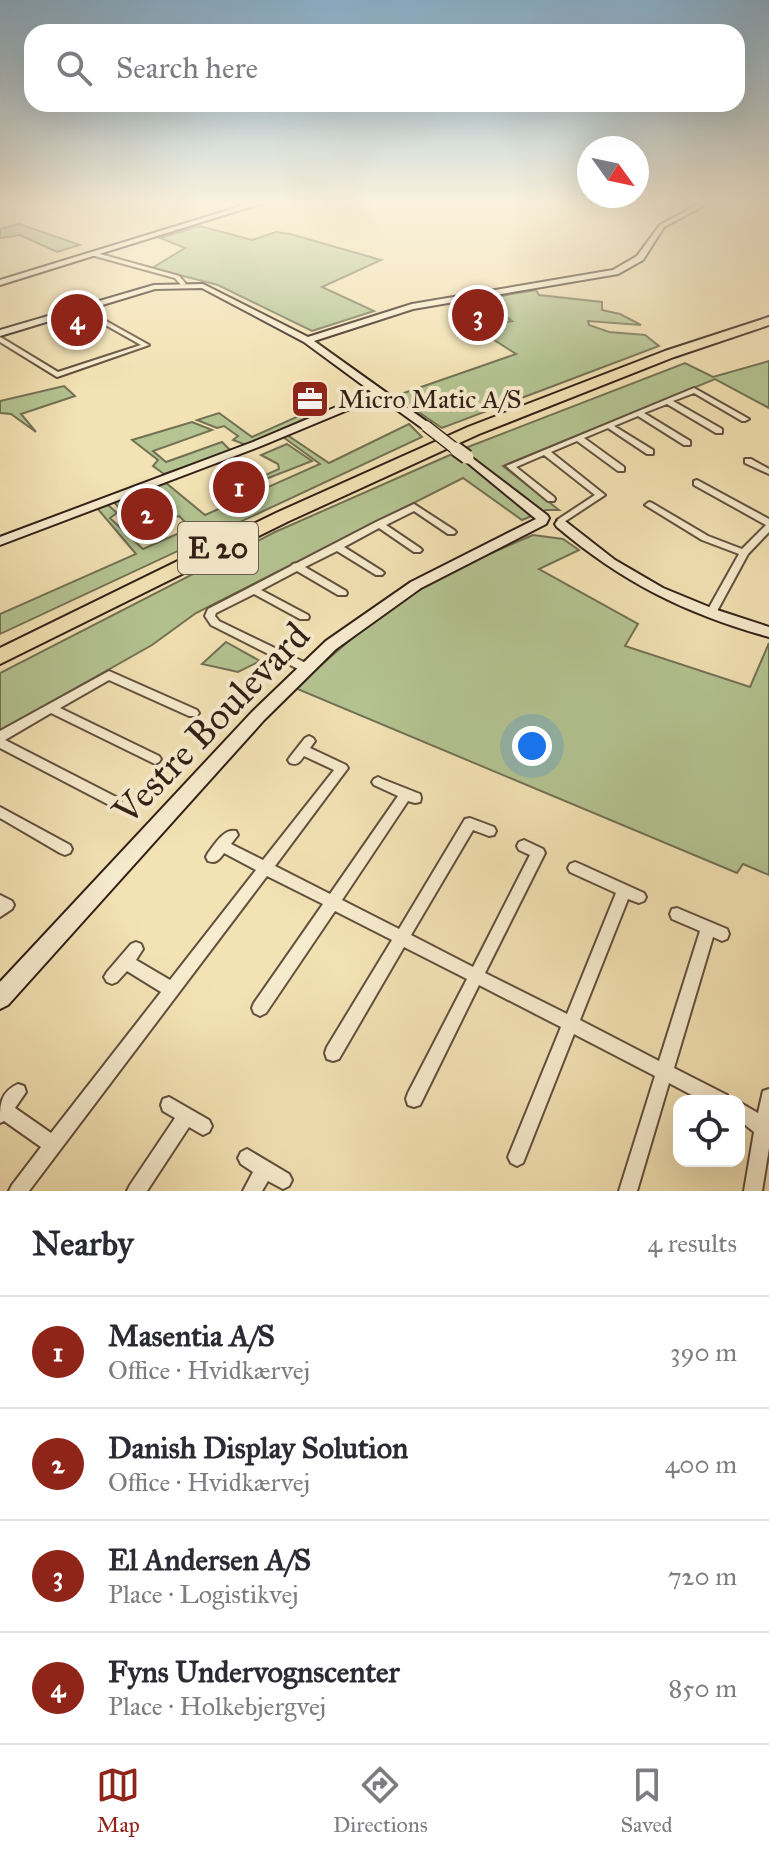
<!DOCTYPE html>
<html lang="en">
<head>
<meta charset="utf-8">
<style>
  body { margin:0; font-family:"IM FELL Great Primer",serif; background:#f7f7f7; color:#2b2b33 }
  .controls { position:absolute; right:24px; bottom:24px; display:grid; overflow:hidden; border-radius:16px; box-shadow:0 8px 32px #0002 }
  .controls button { width:72px; height:72px; display:grid; place-items:center; padding:0; border:0; border-bottom:2px solid #e1e1e2; background:#fff; color:#2b2b33; font:40px sans-serif }
  .compass { position:absolute; left:577px; top:136px; width:72px; height:72px; border-radius:50%; background:#fff; box-shadow:0 8px 32px #0002; rotate:123deg }
  .you { position:absolute; left:532px; top:746px; width:28px; height:28px; margin:-20px; border:6px solid #fff; border-radius:50%; background:#1a73e8; box-shadow:0 0 0 12px #1a73e833 }
  .badge { display:grid; place-items:center; width:52px; height:52px; border-radius:50%; background:#8f2418; color:#fff; font-size:26px; font-weight:700 }
  .pin { position:absolute; translate:-50% -50%; border:4px solid #fff; box-shadow:0 2px 8px #0006 }
  .list { margin:0; padding:0; list-style:none }
  h2 { display:flex; justify-content:space-between; align-items:center; height:104px; margin:0; padding:0 32px; font-size:34px }
  h2 small { font-size:26px; font-weight:400; color:#7c7c81 }
  .list li { display:grid; grid-template-columns:52px 1fr auto; gap:24px; align-items:center; box-sizing:border-box; height:112px; padding:0 32px; border-top:2px solid #e1e1e2 }
  .list b { display:block; font-size:30px; white-space:nowrap }
  .list p { margin:0; font-size:26px; white-space:nowrap; color:#7c7c81 }
  .list em { font-size:26px; font-style:normal; color:#7c7c81 }
  .icon { flex:none; width:44px; height:44px; fill:none; stroke:currentColor; stroke-width:2; stroke-linecap:round; stroke-linejoin:round }
  .map { position:relative; flex:none; width:769px; height:1191px; overflow:hidden }
  .search { position:absolute; background:#fff; box-shadow:0 8px 32px #0002; left:24px; right:24px; top:24px; height:88px; display:flex; align-items:center; gap:20px; box-sizing:border-box; padding:0 28px; border-radius:24px; color:#7c7c81; font-size:30px }
  .sheet { height:552px; background:#fff }
  nav { display:flex; justify-content:space-around; align-items:center; box-sizing:border-box; height:112px; border-top:2px solid #e1e1e2; background:#fff; font-size:22px; color:#7c7c81 }
  nav a { display:grid; justify-items:center; gap:4px }
  nav .on { color:#8f2418 }
  .map>svg:first-child { display:block }
</style>
</head>
<body>
<div class="map">
<svg width="769" height="1191" viewBox="0 0 769 1191">
  <rect width="100%" height="100%" fill="#f3e2b4"/>
  <filter id="stains"><feTurbulence type="fractalNoise" baseFrequency=".0025" numOctaves="4"/><feColorMatrix values="0 0 0 0 .2 0 0 0 0 .09 0 0 0 0 .02 0 0 0 .5 -.17"/></filter>
  <radialGradient id="worn" r=".72"><stop offset=".6" stop-color="#630" stop-opacity="0"/><stop offset="1" stop-color="#630" stop-opacity=".3"/></radialGradient>
  <g fill="#b4c492" stroke="#727154" stroke-width="2">
    <path d="M 19,224 L 80,245 L 57,252 L 20,235 L 0,238 L 0,229 Z"/>
    <path d="M 200,226 L 252,240 L 276,232 L 290,234 L 381,260 L 322,287 L 374,311 L 312,331 L 218,285 L 152,268 L 185,248 L 160,238 Z"/>
    <path d="M 536,290 L 539,295 L 602,302 L 602,310 L 620,314 L 641,325 L 588,321 L 589,325 L 609,332 L 645,335 L 659,346 L 442,428 L 395,396 L 516,354 L 474,327 L 512,321 L 484,299 Z"/>
    <path d="M 769,361 L 769,408 L 715,379 L 503,466 L 559,510 L 546,510 L 522,520 L 463,478 L 196,613 L 152,645 L 0,731 L 0,673 L 275,532 L 468,447 L 685,363 L 713,377 Z"/>
    <path d="M 64,386 L 75,396 L 21,414 L 36,432 L 11,414 L 0,413 L 0,401 Z"/>
    <path d="M 219,413 L 252,437 L 303,414 L 309,417 L 246,445 L 233,440 L 238,436 L 224,426 L 217,428 L 197,420 Z"/>
    <path d="M 192,422 L 212,430 L 153,451 L 166,462 L 222,442 L 231,451 L 164,474 L 153,466 L 158,460 L 132,440 Z"/>
    <path d="M 409,424 L 422,437 L 0,634 L 0,614 L 136,554 L 97,508 L 107,504 L 117,513 L 110,518 L 143,549 L 191,528 L 179,516 L 170,519 L 165,514 L 173,510 L 156,495 L 122,511 L 113,501 L 166,483 L 205,515 L 320,464 L 283,437 L 287,435 L 329,463 Z"/>
    <path d="M 287,444 L 312,461 L 258,482 L 260,485 L 246,484 L 279,469 L 278,464 L 261,455 Z"/>
    <path d="M 533,535 L 563,539 L 579,550 L 539,569 L 638,624 L 625,646 L 750,687 L 769,643 L 769,875 L 743,864 L 737,873 L 295,688 C 341,647 388,605 443,576 C 472,561 503,548 533,535 Z"/>
    <path d="M 226,642 L 260,661 L 238,672 L 202,664 Z"/>
  </g>
  <path fill="#d8a57d" stroke="#311e16" stroke-width="2" d="M 467,305 L 477,306 L 495,319 L 477,322 L 457,306 Z"/>
  <g fill="none" stroke-linecap="round" stroke-linejoin="round">
    <defs>
      <g id="street">
        <path d="M 93,252 L 179,276 L 186,284 L 181,285 L 175,278 L 91,255 L 90,254 Z"/>
        <path d="M 81,307 L 149,345 L 57,377 L 0,342 L 0,337 L 2,338 L 58,372 L 141,345 L 79,310 L 78,309 Z"/>
        <path d="M 694,388 L 749,419 L 745,421 L 742,421 L 694,393 L 673,401 L 722,429 L 722,433 L 716,433 L 667,404 L 644,413 L 690,441 L 690,445 L 684,445 L 638,416 L 614,426 L 653,450 L 653,454 L 647,454 L 608,428 L 584,438 L 624,467 L 624,471 L 618,471 L 577,441 L 551,452 L 605,495 L 564,522 L 561,523 L 557,520 L 595,495 L 544,455 L 516,467 L 554,497 L 555,499 L 554,501 L 548,501 L 506,466 Z"/>
        <path d="M 745,459 L 751,459 L 769,469 L 769,474 L 745,463 Z"/>
        <path d="M 697,480 L 769,519 L 769,532 L 748,554 L 716,613 L 711,616 L 706,613 L 739,554 L 702,540 L 645,505 L 649,502 L 652,503 L 708,536 L 742,549 L 766,525 L 694,485 L 694,481 Z"/>
        <path d="M 414,504 L 454,530 L 456,532 L 454,534 L 448,534 L 414,511 L 386,525 L 420,548 L 422,550 L 420,552 L 414,552 L 379,528 L 344,547 L 382,571 L 384,573 L 382,575 L 376,575 L 337,551 L 305,567 L 346,591 L 347,593 L 346,595 L 338,595 L 297,571 L 261,590 L 308,615 L 309,617 L 308,619 L 300,619 L 254,594 L 216,613 L 215,616 L 219,621 L 310,665 L 311,668 L 310,671 L 302,671 L 211,625 L 205,616 L 208,609 L 291,566 L 293,564 L 297,563 L 376,522 Z"/>
        <path d="M 109,671 L 197,710 L 199,713 L 197,716 L 189,716 L 109,680 L 60,708 L 159,756 L 161,759 L 159,762 L 155,764 L 151,762 L 51,713 L 5,740 L 120,799 L 121,803 L 120,807 L 115,808 L 0,748 L 0,731 Z"/>
        <path d="M 309,736 L 313,738 L 315,741 L 310,748 L 346,765 L 348,768 L 275,866 L 330,894 L 398,796 L 374,785 L 372,782 L 374,779 L 378,777 L 382,779 L 420,794 L 421,798 L 420,802 L 415,803 L 408,801 L 342,900 L 399,929 L 465,819 L 470,818 L 494,827 L 496,831 L 494,835 L 489,836 L 473,830 L 411,935 L 473,967 L 530,855 L 519,850 L 517,846 L 519,842 L 524,840 L 543,849 L 545,853 L 485,973 L 567,1014 L 616,893 L 570,872 L 568,868 L 570,864 L 575,862 L 580,864 L 644,893 L 646,897 L 644,901 L 639,903 L 628,899 L 580,1020 L 659,1061 L 700,931 L 672,919 L 670,914 L 672,909 L 677,908 L 727,929 L 729,934 L 727,939 L 722,941 L 713,937 L 674,1068 L 727,1095 L 729,1101 L 703,1101 L 669,1083 L 637,1191 L 619,1191 L 655,1076 L 574,1034 L 523,1163 L 517,1166 L 511,1163 L 508,1157 L 561,1027 L 479,985 L 420,1105 L 414,1107 L 408,1105 L 406,1099 L 408,1093 L 467,979 L 404,947 L 339,1059 L 333,1061 L 327,1059 L 325,1053 L 327,1047 L 392,940 L 335,911 L 266,1013 L 260,1016 L 254,1013 L 252,1008 L 254,1003 L 323,904 L 267,876 L 29,1191 L 9,1191 L 12,1185 L 41,1147 L 4,1121 L 0,1123 C 0,1105 0,1092 18,1084 L 24,1086 L 26,1092 L 15,1108 L 51,1133 L 161,992 L 127,971 L 117,982 L 112,984 L 107,982 L 104,977 L 107,972 L 131,944 L 136,942 L 141,944 L 143,949 L 136,960 L 170,980 L 256,870 L 224,853 C 219,860 216,864 208,861 L 206,857 L 208,853 C 215,844 224,828 236,831 L 238,835 L 231,844 L 263,860 L 334,770 L 304,756 C 300,762 297,766 290,763 L 288,760 L 290,757 L 305,738 Z"/>
        <path d="M 0,807 L 70,845 L 72,849 L 70,853 L 65,855 L 60,853 L 0,818 Z"/>
        <path d="M 0,895 L 12,901 L 14,905 L 12,909 L 0,917 Z"/>
        <path d="M 769,1089 L 769,1148 L 762,1191 L 744,1191 L 754,1132 L 739,1120 L 739,1102 L 758,1113 L 763,1091 Z"/>
        <path d="M 169,1097 L 209,1120 L 212,1126 L 209,1132 L 203,1135 L 189,1127 L 147,1191 L 127,1191 L 130,1185 L 175,1118 L 163,1111 L 161,1105 L 163,1099 Z"/>
        <path d="M 247,1149 L 289,1174 L 292,1180 L 289,1186 L 283,1189 L 268,1181 L 262,1191 L 243,1191 L 253,1172 L 241,1164 L 238,1158 L 241,1152 Z"/>
      </g>
      <g id="secondary">
        <path d="M 255,202 L 266,202 L 0,285 L 0,280 Z"/>
        <path d="M 702,202 L 711,202 L 664,227 L 643,260 L 618,274 L 413,309 L 314,341 L 430,424 L 430,428 L 422,428 L 379,397 L 261,446 L 0,545 L 0,537 L 253,442 L 372,392 L 304,342 L 202,288 L 155,289 L 0,336 L 0,330 L 154,285 L 203,284 L 308,337 L 412,304 L 613,270 L 637,256 L 660,225 Z"/>
        <path d="M 467,454 L 547,515 L 549,518 L 546,524 L 421,588 L 336,649 L 264,720 L 8,1005 L 0,1009 L 0,982 L 252,712 L 326,641 L 411,582 L 536,519 L 463,459 L 461,457 Z"/>
        <path d="M 561,520 L 565,521 L 615,560 L 663,588 L 714,609 L 769,627 L 769,637 C 686,614 622,582 557,527 L 555,524 L 557,521 Z"/>
      </g>
      <path id="highway" d="M 769,317 L 769,325 L 674,357 L 479,434 L 289,521 L 0,664 L 0,648 L 276,513 L 468,427 L 665,351 Z"/>
    </defs>
    <use href="#street" stroke="#624f3e" stroke-width="4"/>
    <use href="#secondary" stroke="#311e16" stroke-width="4"/>
    <use href="#highway" stroke="#311e16" stroke-width="4"/>
    <use href="#street" fill="#f7ecce" fill-rule="evenodd"/>
    <use href="#secondary" fill="#f7ecce" fill-rule="evenodd"/>
    <use href="#highway" fill="#f3e2b4" fill-rule="evenodd"/>
    <defs>
      <path id="secondary-bridge-far1" d="M 426,426 L 458,451"/>
      <path id="secondary-bridge" d="M 456,449 L 467,457"/>
    </defs>
    <use href="#secondary-bridge-far1" stroke="#311e16" stroke-width="13" stroke-linecap="butt"/>
    <use href="#secondary-bridge" stroke="#311e16" stroke-width="17" stroke-linecap="butt"/>
    <use href="#secondary-bridge-far1" stroke="#f7ecce" stroke-width="10"/>
    <use href="#secondary-bridge" stroke="#f7ecce" stroke-width="13"/>
  </g>
  <linearGradient id="sky" x2="0" y2="1"><stop stop-color="#8bb6d5"/><stop offset="0.55" stop-color="#faf2dd"/><stop offset="1" stop-color="#faf2dd" stop-opacity="0"/></linearGradient>
  <rect width="769" height="369" fill="url(#sky)"/>
  <defs>
    <symbol id="office-square" viewBox="-11 -11 22 22"><rect x="-9" y="-9" width="18" height="18" rx="4" fill="#8f2418" stroke="#f7ecce"/><path d="M-6-3h4V-5.5h4V-3h4V5H-6ZM-1-4.5V-3h2v-1.5ZM-6 0V1H6V0Z" fill="#fff"/></symbol>
  </defs>
  <g fill-rule="evenodd">
    <use href="#office-square" x="288" y="377" width="44" height="44"/>
  </g>
  <g text-anchor="middle" stroke-width="8" stroke-linejoin="round" paint-order="stroke">
    <g font-size="26" fill="#311e16" stroke="#f7ecce" text-anchor="start">
      <text x="338" y="408">Micro Matic A/S</text>
    </g>
    <rect fill="#f7ecce" stroke="#6c5c4d" stroke-width="2" x="178" y="522" width="80" height="52" rx="6"/>
    <g font-size="30" font-weight="bold" fill="#311e16">
      <text x="218" y="558">E 20</text>
    </g>
    <g font-size="38" fill="#311e16" stroke="#f7ecce">
      <text transform="translate(211 723) rotate(-46)" y="13">Vestre Boulevard</text>
    </g>
  </g>
  <rect width="100%" height="100%" filter="url(#stains)"/>
  <rect width="100%" height="100%" fill="url(#worn)"/>
</svg>
<div class="controls">
<button><svg class="icon" aria-label="locate" viewBox="0 0 24 24"><circle cx="12" cy="12" r="6"/><path d="M12 2v4M12 18v4M2 12h4M18 12h4"/></svg></button>
</div>
<svg class="compass" viewBox="-18 -18 36 36"><path d="M0-13l5 13h-10z" fill="#e53935"/><path d="M0 13l5-13h-10z" fill="#7c7c81"/></svg>
<div class="you"></div>
<div class="pin badge" style="left:239px;top:487px">1</div>
<div class="pin badge" style="left:147px;top:514px">2</div>
<div class="pin badge" style="left:478px;top:315px">3</div>
<div class="pin badge" style="left:77px;top:320px">4</div>
<div class="search"><svg class="icon" aria-label="search" viewBox="0 0 24 24"><circle cx="10" cy="10" r="6"/><path d="M15 15l6 6"/></svg>Search here</div>
</div>
<section class="sheet">
<h2>Nearby<small>4 results</small></h2>
<ul class="list">
<li><span class="badge">1</span><div><b>Masentia A/S</b><p>Office · Hvidkærvej</p></div><em>390 m</em></li>
<li><span class="badge">2</span><div><b>Danish Display Solution</b><p>Office · Hvidkærvej</p></div><em>400 m</em></li>
<li><span class="badge">3</span><div><b>El Andersen A/S</b><p>Place · Logistikvej</p></div><em>720 m</em></li>
<li><span class="badge">4</span><div><b>Fyns Undervognscenter</b><p>Place · Holkebjergvej</p></div><em>850 m</em></li>
</ul>
</section>
<nav>
<a class="on"><svg class="icon" aria-label="map" viewBox="0 0 24 24"><path d="M3 6l6-2 6 2 6-2v14l-6 2-6-2-6 2zM9 4v14M15 6v14"/></svg>Map</a>
<a><svg class="icon" aria-label="directions" viewBox="0 0 24 24"><path d="M12 3l9 9-9 9-9-9zM9 14v-3h6M13 9l2 2-2 2"/></svg>Directions</a>
<a><svg class="icon" aria-label="saved" viewBox="0 0 24 24"><path d="M7 4h10v16l-5-4-5 4z"/></svg>Saved</a>
</nav>
</body>
</html>
